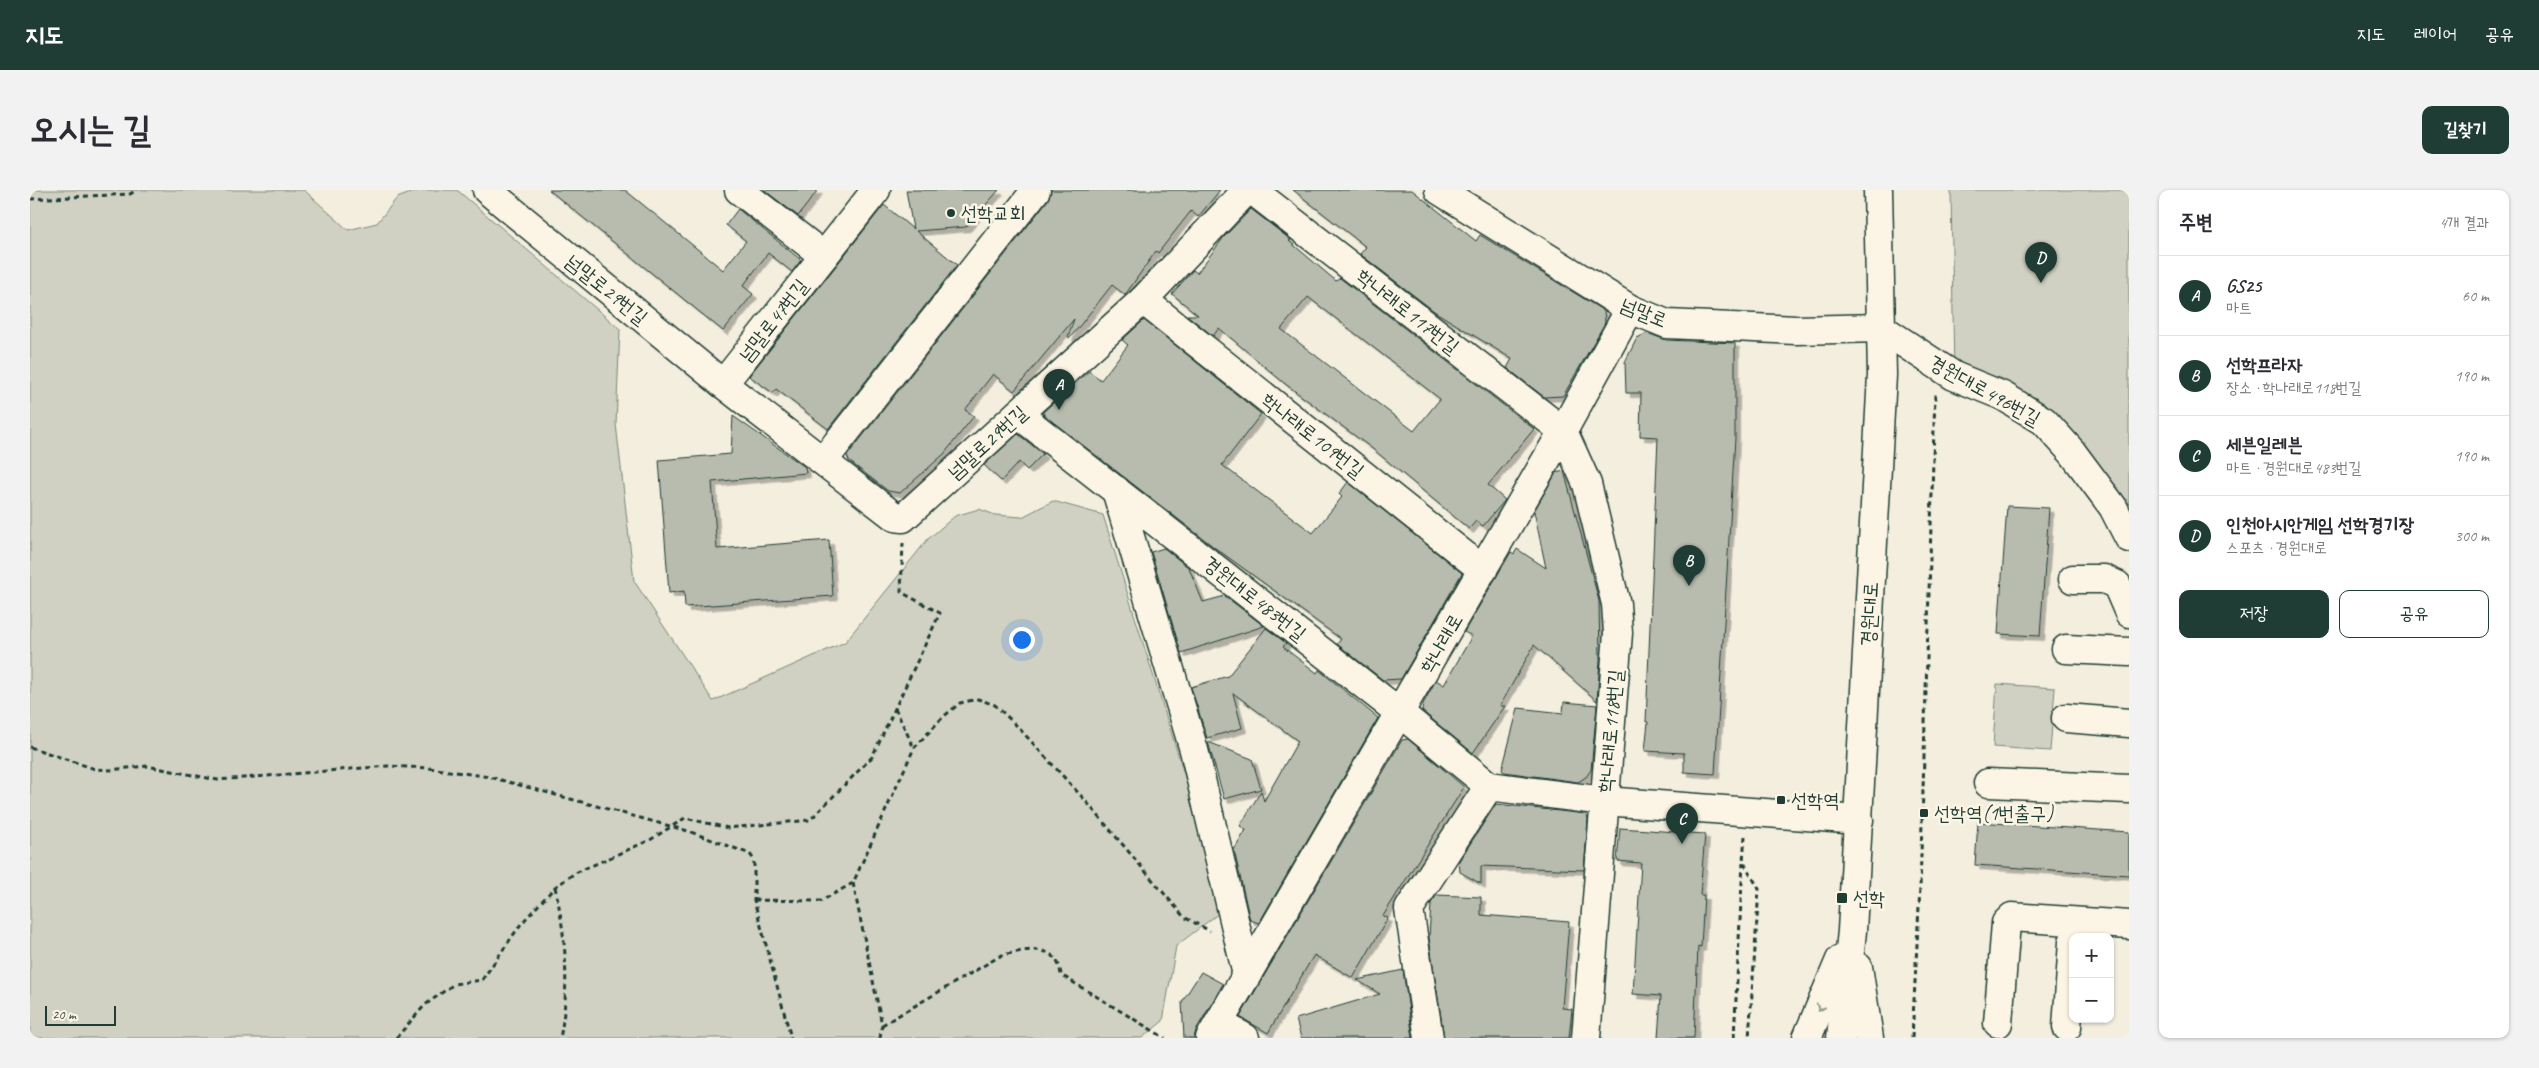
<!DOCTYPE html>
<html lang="ko">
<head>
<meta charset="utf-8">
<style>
  body { margin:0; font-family:Caveat,"Poor Story",sans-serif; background:#f2f2f3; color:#2b2b33 }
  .controls { position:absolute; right:15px; bottom:15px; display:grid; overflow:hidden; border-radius:10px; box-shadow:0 1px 4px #0004 }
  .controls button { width:45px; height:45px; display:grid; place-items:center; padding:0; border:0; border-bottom:1px solid #e1e1e2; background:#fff; color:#2b2b33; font:25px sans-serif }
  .scale { position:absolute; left:15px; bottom:12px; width:71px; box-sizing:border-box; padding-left:5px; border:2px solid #1f3d34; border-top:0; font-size:14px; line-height:18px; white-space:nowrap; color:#1f3d34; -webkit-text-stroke:4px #fcf5e5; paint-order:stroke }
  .you { position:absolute; left:991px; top:449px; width:18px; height:18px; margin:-12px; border:4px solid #fff; border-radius:50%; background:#1a73e8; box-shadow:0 0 0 8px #1a73e833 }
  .badge { display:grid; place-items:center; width:32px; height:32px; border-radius:50%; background:#1f3d34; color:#fff; font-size:16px; font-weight:700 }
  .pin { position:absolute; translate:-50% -41px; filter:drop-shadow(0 1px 2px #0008) }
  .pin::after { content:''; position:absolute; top:26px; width:18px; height:15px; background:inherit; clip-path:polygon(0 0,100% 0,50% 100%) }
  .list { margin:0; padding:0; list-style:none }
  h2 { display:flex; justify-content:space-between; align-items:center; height:65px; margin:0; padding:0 20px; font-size:21px }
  h2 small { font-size:16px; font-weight:400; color:#7c7c81 }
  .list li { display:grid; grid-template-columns:32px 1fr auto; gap:15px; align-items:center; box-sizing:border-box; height:80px; padding:0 20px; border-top:1px solid #e1e1e2 }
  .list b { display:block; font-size:19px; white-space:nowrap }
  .list p { margin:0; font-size:16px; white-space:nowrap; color:#7c7c81 }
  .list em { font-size:16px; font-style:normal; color:#7c7c81 }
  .actions { display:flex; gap:10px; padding:15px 20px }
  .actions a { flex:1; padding:11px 0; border:1px solid #1f3d34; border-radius:10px; text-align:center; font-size:18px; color:#1f3d34 }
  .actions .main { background:#1f3d34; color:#fff }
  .map { position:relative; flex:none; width:2099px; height:848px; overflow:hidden; border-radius:10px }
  header { display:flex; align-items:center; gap:30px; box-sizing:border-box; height:70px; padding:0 25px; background:#1f3d34; color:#fff }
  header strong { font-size:24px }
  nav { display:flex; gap:28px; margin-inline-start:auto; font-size:18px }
  .intro { display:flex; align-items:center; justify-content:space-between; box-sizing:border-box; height:120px; padding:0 30px }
  h1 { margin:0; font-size:35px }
  .button { padding:12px 22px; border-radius:10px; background:#1f3d34; color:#fff; font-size:18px; font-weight:700 }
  main { display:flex; gap:30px; padding:0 30px }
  aside { flex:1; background:#fff; border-radius:10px; box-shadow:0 1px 4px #0004 }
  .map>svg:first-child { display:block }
</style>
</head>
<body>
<header>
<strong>지도</strong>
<nav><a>지도</a><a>레이어</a><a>공유</a></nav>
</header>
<div class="intro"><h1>오시는 길</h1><a class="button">길찾기</a></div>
<main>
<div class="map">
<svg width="2099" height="848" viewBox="0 0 2099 848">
  <defs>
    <filter id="shadow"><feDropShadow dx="4.5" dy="4.5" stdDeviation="0" flood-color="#0004"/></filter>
  </defs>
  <rect width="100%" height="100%" fill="#f3eede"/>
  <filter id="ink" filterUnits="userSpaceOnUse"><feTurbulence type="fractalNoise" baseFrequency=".02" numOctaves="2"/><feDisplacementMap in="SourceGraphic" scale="10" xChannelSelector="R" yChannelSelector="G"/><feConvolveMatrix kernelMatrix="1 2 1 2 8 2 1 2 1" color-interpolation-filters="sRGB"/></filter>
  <g filter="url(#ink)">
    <g fill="#d0d1c2" stroke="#78877b">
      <path d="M 0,0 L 274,0 L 318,40 L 347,33 L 367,8 L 389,0 L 427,0 L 590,139 L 586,234 L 604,391 L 683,511 L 815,452 L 898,349 L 925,326 L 949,319 L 965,325 L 992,327 L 1023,311 L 1073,325 L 1162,609 L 1189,723 L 1146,756 L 1133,831 L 1112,848 L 0,848 Z"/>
      <path d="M 1921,0 L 2099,0 L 2099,354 L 2042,262 L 1924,186 Z"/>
      <path d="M 1967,494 L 2025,498 L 2020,561 L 1963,557 Z"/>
    </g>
    <g fill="#b8bcae" stroke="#1f3d34" fill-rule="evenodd" filter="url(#shadow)">
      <path d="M 519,0 L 595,0 L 693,80 L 716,51 L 696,35 L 708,19 L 771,70 L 762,82 L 738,63 L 713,96 L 723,104 L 693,141 Z"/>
      <path d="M 734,0 L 788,0 L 768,26 Z"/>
      <path d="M 876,0 L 969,0 L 936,37 L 886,41 L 927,75 L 798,239 L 746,199 L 743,203 L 719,186 L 854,15 L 883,39 Z"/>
      <path d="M 1021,0 L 1190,0 L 1168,27 L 1161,21 L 1128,63 L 1126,61 L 1095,105 L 1082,95 L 1040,148 L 1038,147 L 1044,129 L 984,201 L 963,184 L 935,220 L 944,226 L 914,264 L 870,303 L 858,301 L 819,271 L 817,266 L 1018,10 Z"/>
      <path d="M 1263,0 L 1382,0 L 1446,51 L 1450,45 L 1574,121 L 1575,133 L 1533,206 L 1514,207 L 1477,178 L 1482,169 L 1404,121 L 1330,64 L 1336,57 Z"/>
      <path d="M 1221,19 L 1261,50 L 1259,51 L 1306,91 L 1310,88 L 1504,239 L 1458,295 L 1475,310 L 1453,336 L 1446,331 L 1439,339 L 1344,260 L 1254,193 L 1189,138 L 1183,146 L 1157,125 L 1168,125 L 1142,104 L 1163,80 L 1167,83 L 1194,47 ZM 1278,107 L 1410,209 L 1384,241 L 1251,139 Z"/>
      <path d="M 1114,130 L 1231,224 L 1192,275 L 1283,343 L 1312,307 L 1309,304 L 1318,292 L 1432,383 L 1371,489 L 1353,490 L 1307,454 L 1311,449 L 1184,357 L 1014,225 L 1013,222 L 1059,181 L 1071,190 L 1098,155 L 1092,150 Z"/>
      <path d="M 1617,143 L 1636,150 L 1705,153 L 1705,248 L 1685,584 L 1654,582 L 1654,563 L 1615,561 L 1618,532 L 1616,532 L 1628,247 L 1610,246 L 1611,203 L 1596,203 L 1595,172 L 1607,148 Z"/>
      <path d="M 703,226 L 775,277 L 776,283 L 682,292 L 687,359 L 799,350 L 803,406 L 655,417 L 654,401 L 639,403 L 629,270 L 701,264 Z"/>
      <path d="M 988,244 L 1013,264 L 997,280 L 989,272 L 971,291 L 954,275 Z"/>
      <path d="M 1534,281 L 1569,411 L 1570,470 L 1567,511 L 1504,455 L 1470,516 L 1475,516 L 1443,563 L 1392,521 L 1393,514 L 1406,490 L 1414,495 L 1442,446 L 1434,442 L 1481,362 L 1484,364 L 1487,359 L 1516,378 L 1504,321 L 1526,283 Z"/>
      <path d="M 1977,316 L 2019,318 L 2010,446 L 1968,444 Z"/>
      <path d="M 1134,358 L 1159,378 L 1173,412 L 1195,406 L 1234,436 L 1151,463 L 1121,362 Z"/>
      <path d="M 1236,438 L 1256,453 L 1253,457 L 1287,483 L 1289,480 L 1348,528 L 1229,733 L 1220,730 L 1204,660 L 1216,640 L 1210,636 L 1231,601 L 1234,611 L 1268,551 L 1203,503 L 1212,538 L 1177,548 L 1161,497 L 1198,486 Z"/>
      <path d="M 1534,512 L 1567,515 L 1561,580 L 1556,587 L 1548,592 L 1474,582 L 1472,580 L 1488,518 L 1533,523 Z"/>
      <path d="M 1378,549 L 1434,597 L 1353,726 L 1358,728 L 1323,788 L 1284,765 L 1238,843 L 1210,827 L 1372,550 Z"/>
      <path d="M 1178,552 L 1222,569 L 1231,599 L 1194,609 Z"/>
      <path d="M 1466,614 L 1556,624 L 1558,629 L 1554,680 L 1451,676 L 1451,694 L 1430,682 L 1429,671 Z"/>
      <path d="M 1948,632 L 2099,642 L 2099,685 L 1945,675 Z"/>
      <path d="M 1590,638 L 1675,644 L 1670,705 L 1674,705 L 1671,757 L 1668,756 L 1664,848 L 1628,848 L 1631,806 L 1603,804 L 1611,673 L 1587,671 Z"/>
      <path d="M 1407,705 L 1451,707 L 1451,725 L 1539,732 L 1532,818 L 1542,819 L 1539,848 L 1414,848 L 1399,748 L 1401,713 Z"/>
      <path d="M 1373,780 L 1383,848 L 1271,848 L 1266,829 L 1350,804 L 1327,790 Z"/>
      <path d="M 1171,782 L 1193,794 L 1166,840 L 1164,848 L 1154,848 L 1152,812 Z"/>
    </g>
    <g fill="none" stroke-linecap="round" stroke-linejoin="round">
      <defs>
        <g id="minor">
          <path d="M 457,0 L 693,194 L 865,327 L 873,328 L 1113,110 L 1217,0"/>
          <path d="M 709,0 L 794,66"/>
          <path d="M 1222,0 L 1533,241 L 1557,294 L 1586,414 L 1588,443 L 1556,848"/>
          <path d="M 1409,0 L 1600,119 L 1637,134 L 1766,140 L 1851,138 L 1924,186 L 1973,206 L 2014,231 L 2042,262 L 2083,317 L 2099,348"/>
          <path d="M 1113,110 L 1453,380"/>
          <path d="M 693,194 L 846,0"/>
          <path d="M 988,224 L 1370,523 L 1459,596 L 1574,611 L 1829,630"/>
          <path d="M 793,271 L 1006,0"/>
          <path d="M 1086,300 L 1164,560 L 1217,785"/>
          <path d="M 2043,389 L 2074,389 L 2087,395 L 2099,423"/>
          <path d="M 2036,459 L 2099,462"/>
          <path d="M 2036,528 L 2099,533"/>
          <path d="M 1958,593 L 2099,599"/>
          <path d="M 1189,833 L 1215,848"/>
          <path d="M 1968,833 L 1976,733 L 1982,727 L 2099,735"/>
          <path d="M 2037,837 L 2043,752"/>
          <path d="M 1180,848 L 1533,241 L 1600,119"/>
          <path d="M 1399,848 L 1379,719 L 1459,596"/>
        </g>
        <g id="major">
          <path d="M 1828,777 L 1839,848"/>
          <path d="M 1777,848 L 1810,770"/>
          <path d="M 1811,848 L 1822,741 L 1852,185 L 1848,0"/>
        </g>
      </defs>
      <use href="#minor" stroke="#1f3d34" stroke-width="31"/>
      <use href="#major" stroke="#1f3d34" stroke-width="31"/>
      <g stroke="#1f3d34" stroke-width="3" stroke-dasharray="5 4" stroke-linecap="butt">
        <path d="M 0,9 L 100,4 L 107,0"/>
        <path d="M 865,518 L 884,558"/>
        <path d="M 0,557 L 65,579 L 79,580 L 117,576 L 188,590 L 358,576 L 399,578 L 460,587 L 658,641 L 720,664 L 724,670 L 724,710 L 761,848"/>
        <path d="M 1715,646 L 1713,671 L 1729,699 L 1719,848"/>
        <path d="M 823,693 L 852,835 L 850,848"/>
        <path d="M 525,697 C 536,745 540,800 530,848"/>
        <path d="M 724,710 L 791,711 L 823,693 L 884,558 L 913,527 L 930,513 L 948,509 L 965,515 L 987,536 L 1054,609 L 1154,727 L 1180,741"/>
        <path d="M 852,835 L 972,765 C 997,760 1027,751 1031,785 L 1135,848"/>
        <path d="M 366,848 L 395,815 L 424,794 L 452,790 L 491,734 L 525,697 L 545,683 L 620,650 L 655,628 L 698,638 L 780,630 L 842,567 L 910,423 L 871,402 L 873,353"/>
        <path d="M 1704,848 L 1713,672"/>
        <path d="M 1882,848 L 1890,698 L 1905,204"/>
      </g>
      <use href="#minor" stroke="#fcf5e5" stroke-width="28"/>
      <use href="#major" stroke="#fcf5e5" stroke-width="28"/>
    </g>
    <defs><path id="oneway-chevron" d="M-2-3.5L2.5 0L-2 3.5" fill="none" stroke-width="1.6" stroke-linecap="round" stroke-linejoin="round" transform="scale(1.25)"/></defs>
    <use stroke="#8e998c" href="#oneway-chevron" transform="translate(1790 818) rotate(113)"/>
  </g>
  <g fill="#1f3d34" stroke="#fcf5e5" stroke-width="2">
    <circle cx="921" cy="23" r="5"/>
    <rect x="1746" y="605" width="10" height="10" rx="2.5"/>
    <rect x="1889" y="618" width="10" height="10" rx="2.5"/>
    <rect x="1806" y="702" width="12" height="12" rx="2.5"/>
  </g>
  <g text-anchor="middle" stroke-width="5" stroke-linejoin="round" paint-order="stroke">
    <g font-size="20" fill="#1f3d34" stroke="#fcf5e5" text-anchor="start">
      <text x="931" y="30">선학교회</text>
      <text x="1761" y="617">선학역</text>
      <text x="1904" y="630">선학역(1번출구)</text>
      <text x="1823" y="715">선학</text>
    </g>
    <g font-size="20" fill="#1f3d34" stroke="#fcf5e5">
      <text transform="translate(577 99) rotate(39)" y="7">넘말로29번길</text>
      <text transform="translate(1378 121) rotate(38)" y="7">학나래로117번길</text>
      <text transform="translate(1614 122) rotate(22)" y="7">넘말로</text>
      <text transform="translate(743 130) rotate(-52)" y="7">넘말로47번길</text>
      <text transform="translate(1955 200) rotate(29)" y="7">경원대로496번길</text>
      <text transform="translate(1283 245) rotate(38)" y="7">학나래로109번길</text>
      <text transform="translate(957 252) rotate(-42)" y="7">넘말로29번길</text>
      <text transform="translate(1225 408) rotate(38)" y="7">경원대로483번길</text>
      <text transform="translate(1839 424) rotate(-87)" y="7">경원대로</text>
      <text transform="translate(1411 453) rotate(-60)" y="7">학나래로</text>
      <text transform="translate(1580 541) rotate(-85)" y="7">학나래로118번길</text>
    </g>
  </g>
</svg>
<div class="controls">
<button>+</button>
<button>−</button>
</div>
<div class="scale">20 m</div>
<div class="you"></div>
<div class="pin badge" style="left:1029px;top:220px">A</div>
<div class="pin badge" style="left:1659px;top:396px">B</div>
<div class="pin badge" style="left:1652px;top:654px">C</div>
<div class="pin badge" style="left:2011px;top:93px">D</div>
</div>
<aside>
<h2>주변<small>4개 결과</small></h2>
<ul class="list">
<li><span class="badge">A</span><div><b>GS25</b><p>마트</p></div><em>60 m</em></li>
<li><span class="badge">B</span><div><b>선학프라자</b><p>장소 · 학나래로118번길</p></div><em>190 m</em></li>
<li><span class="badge">C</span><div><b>세븐일레븐</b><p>마트 · 경원대로483번길</p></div><em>190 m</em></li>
<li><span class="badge">D</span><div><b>인천아시안게임 선학경기장</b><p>스포츠 · 경원대로</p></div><em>300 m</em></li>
</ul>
<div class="actions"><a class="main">저장</a><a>공유</a></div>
</aside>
</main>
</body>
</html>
